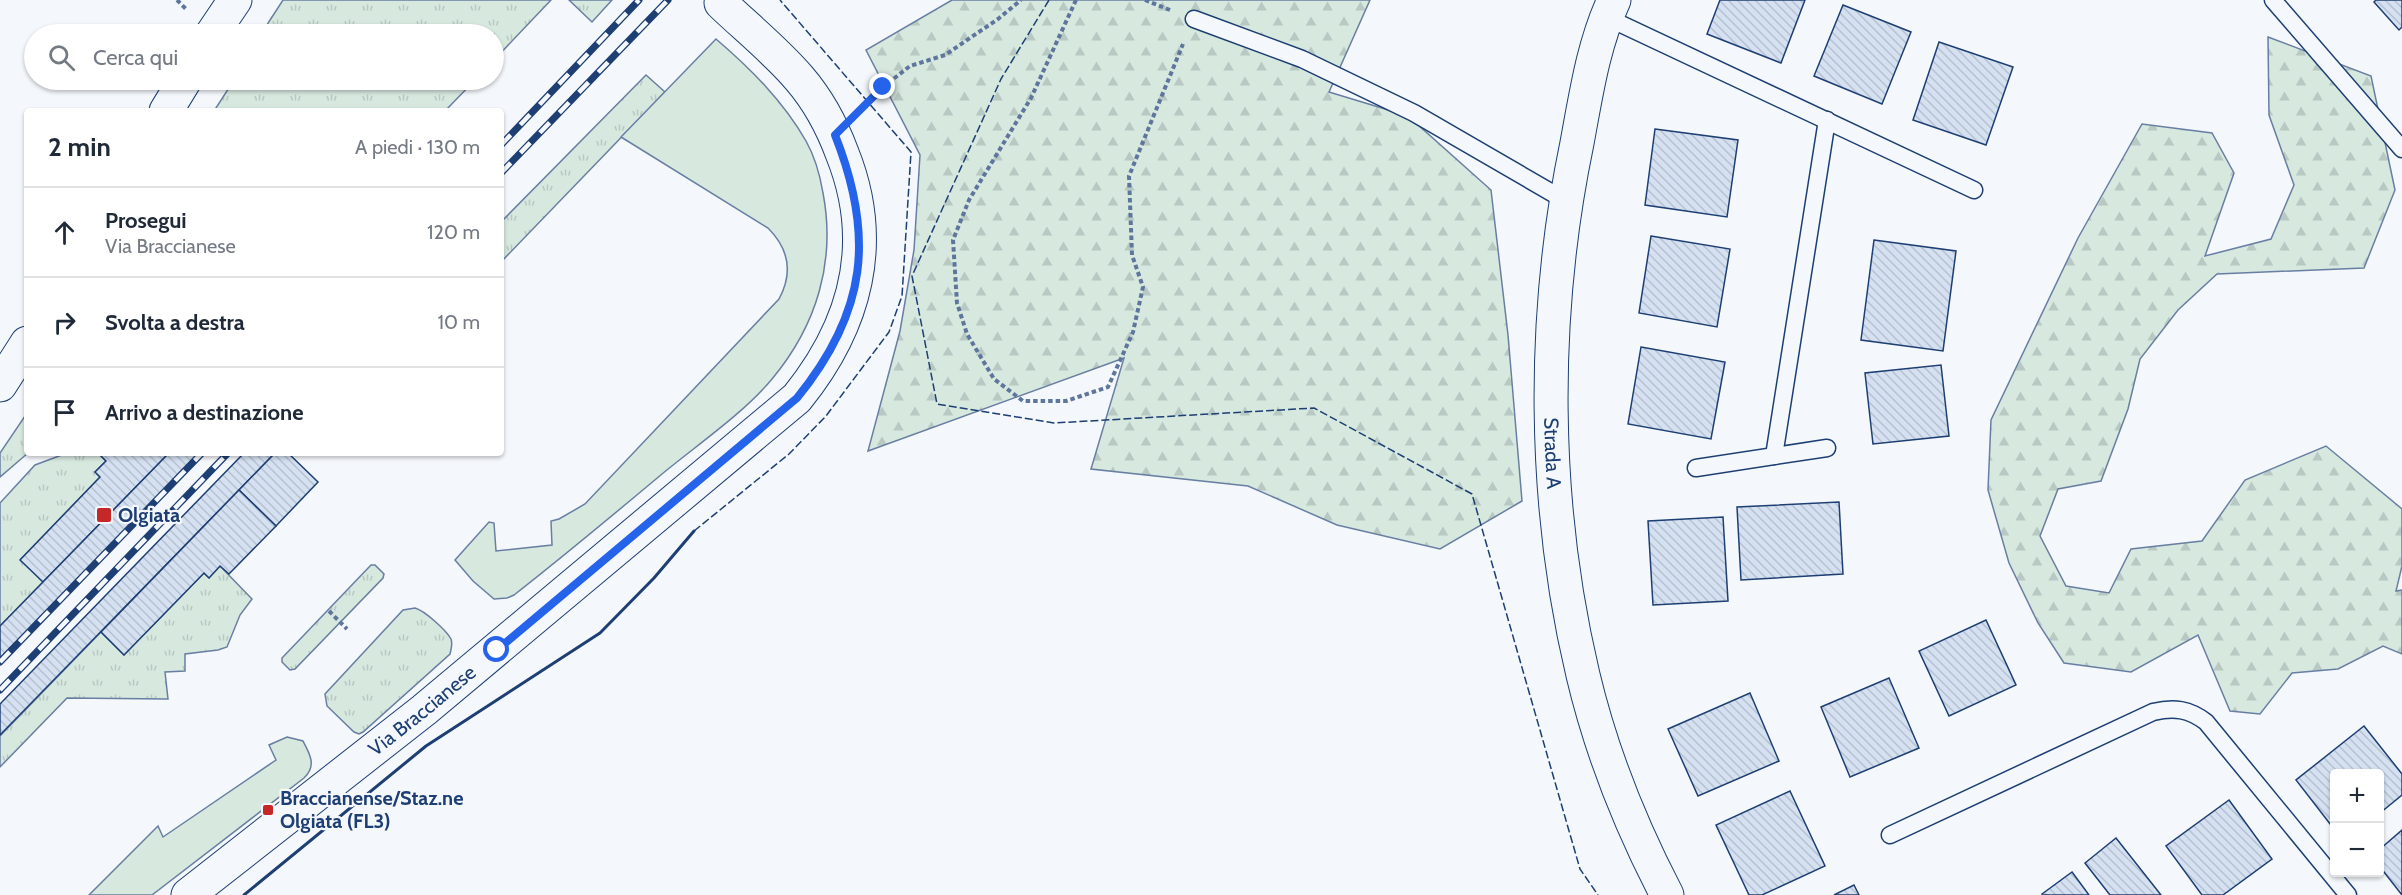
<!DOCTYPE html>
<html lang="it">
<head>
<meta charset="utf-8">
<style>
  body { margin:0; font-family:Cabin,sans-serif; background:#f2f2f3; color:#1f2937 }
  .controls { position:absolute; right:18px; bottom:18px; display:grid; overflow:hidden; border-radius:6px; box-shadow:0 2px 4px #0004 }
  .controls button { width:54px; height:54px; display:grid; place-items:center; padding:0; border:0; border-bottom:2px solid #e0e1e3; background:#fff; color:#1f2937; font:30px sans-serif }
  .stop { position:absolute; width:18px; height:18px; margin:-14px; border:4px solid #2563eb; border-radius:50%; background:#fff }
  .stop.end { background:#2563eb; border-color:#fff; box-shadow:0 2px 6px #0008 }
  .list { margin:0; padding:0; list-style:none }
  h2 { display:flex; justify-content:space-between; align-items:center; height:78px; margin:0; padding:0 24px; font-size:26px }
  h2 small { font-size:20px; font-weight:400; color:#747a83 }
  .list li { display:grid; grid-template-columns:39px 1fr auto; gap:18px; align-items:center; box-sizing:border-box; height:90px; padding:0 24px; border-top:2px solid #e0e1e3 }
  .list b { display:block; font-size:22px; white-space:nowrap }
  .list p { margin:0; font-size:20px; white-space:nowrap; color:#747a83 }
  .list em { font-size:20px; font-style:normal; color:#747a83 }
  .icon { flex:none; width:33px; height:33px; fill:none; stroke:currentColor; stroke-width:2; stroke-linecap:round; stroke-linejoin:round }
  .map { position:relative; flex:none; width:2402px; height:895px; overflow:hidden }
  .search { position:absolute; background:#fff; box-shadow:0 2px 4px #0004; left:24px; top:24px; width:480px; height:66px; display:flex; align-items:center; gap:15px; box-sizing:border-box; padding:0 21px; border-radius:33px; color:#747a83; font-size:22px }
  .panel { position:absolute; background:#fff; box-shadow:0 2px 4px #0004; left:24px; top:108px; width:480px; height:348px; border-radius:6px }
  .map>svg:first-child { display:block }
</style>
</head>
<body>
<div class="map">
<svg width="2402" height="895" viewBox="0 0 2402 895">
  <defs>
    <pattern id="grass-tufts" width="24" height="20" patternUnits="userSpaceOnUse" patternTransform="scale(1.5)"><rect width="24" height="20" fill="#d7e8df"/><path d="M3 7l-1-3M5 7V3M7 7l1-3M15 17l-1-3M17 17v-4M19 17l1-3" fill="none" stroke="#b8c8c3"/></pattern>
    <pattern id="forest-firs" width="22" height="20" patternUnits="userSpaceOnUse" patternTransform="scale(1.5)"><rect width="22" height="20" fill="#d7e8df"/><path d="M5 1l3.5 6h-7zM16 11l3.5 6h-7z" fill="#b8c8c3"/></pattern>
    <pattern id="building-back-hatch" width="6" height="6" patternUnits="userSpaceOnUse" patternTransform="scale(1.5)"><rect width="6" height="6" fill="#d5e0f0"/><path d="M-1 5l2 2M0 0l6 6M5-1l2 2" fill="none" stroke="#b6c1d1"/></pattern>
  </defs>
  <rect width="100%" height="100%" fill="#f4f7fb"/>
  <g fill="url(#grass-tufts)" stroke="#687fa3" stroke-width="1.5">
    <path d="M 283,0 L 551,0 L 494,60 L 494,34 L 261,34 Z"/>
    <path d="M 569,0 L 612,0 L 592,22 Z"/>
    <path d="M 646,75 L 665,92 L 501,262 L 501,222 Z"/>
    <path d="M 234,80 L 475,80 L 445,111 L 214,111 Z"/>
    <path d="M 27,413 L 28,453 L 0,477 L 0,453 Z"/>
    <path d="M 67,453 L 98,453 L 106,461 L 95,472 L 100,477 L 21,559 L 43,582 L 0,626 L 0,503 L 35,465 Z"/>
    <path d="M 371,565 L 375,565 L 384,574 L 383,578 L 295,669 L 290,670 L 282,662 L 282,658 Z"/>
    <path d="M 220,566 L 252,599 L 240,615 L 227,647 L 218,650 L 185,654 L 185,671 L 165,672 L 168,699 L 67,698 L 0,767 L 0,736 L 101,632 L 124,655 L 204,573 L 209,578 Z"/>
    <path d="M 415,608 C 425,611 446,630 451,639 C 453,644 451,649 450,654 L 363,732 L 359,734 L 354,732 L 327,706 L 325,694 L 403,610 Z"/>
  </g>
  <g fill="url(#forest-firs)" stroke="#687fa3" stroke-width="1.5">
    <path d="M 952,0 L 1370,0 L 1329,92 L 1408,116 L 1491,190 L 1508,335 L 1522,501 L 1440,549 L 1337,525 L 1248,486 L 1091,469 L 1124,358 L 868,451 L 900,331 L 914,250 L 920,155 L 866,50 Z"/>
    <path d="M 2268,37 L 2371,76 L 2395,190 L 2364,268 L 2217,274 L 2178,310 L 2140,359 L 2128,409 L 2101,481 L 2058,489 L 2040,536 L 2066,586 L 2109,593 L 2131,549 L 2202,541 L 2245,480 L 2326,446 L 2402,509 L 2402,566 L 2396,591 L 2402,590 L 2402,654 L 2383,646 L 2338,669 L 2292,673 L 2260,714 L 2230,711 L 2198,635 L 2131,672 L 2064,663 L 2038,623 L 2009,563 L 1988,490 L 1991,420 L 2078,238 L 2142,124 L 2212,133 L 2234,173 L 2205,256 L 2271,239 L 2294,185 L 2269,115 Z"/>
  </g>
  <g fill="#d7e8df" stroke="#687fa3" stroke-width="1.5">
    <path d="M 716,39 C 751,69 783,101 806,141 C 815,157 820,175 823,193 C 836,261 817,325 772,379 C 744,413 697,445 662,474 C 613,515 564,556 514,595 L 507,598 L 494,599 L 473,581 L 455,560 L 489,522 L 494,523 L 496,551 L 552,545 L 551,521 L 559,519 L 585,504 L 779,299 C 793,273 789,249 768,228 L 621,137 Z"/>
    <path d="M 287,737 L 303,741 C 310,754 317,766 304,778 L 152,895 L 89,895 L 158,826 L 163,837 L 276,760 L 269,745 Z"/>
  </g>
  <g fill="url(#building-back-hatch)" stroke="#1d3f73" stroke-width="1.5">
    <path d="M 1720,0 L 1805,0 L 1781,63 L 1707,34 Z"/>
    <path d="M 2376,0 L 2402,0 L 2402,27 L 2399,30 L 2374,2 Z"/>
    <path d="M 1843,5 L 1911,32 L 1882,104 L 1814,76 Z"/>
    <path d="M 1939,42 L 2013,67 L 1986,145 L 1913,120 Z"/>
    <path d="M 1655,129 L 1738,140 L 1727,217 L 1645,205 Z"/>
    <path d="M 1651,236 L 1730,249 L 1717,327 L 1639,313 Z"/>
    <path d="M 1874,240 L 1956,251 L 1943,351 L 1861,340 Z"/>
    <path d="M 1641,347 L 1725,362 L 1711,439 L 1628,424 Z"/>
    <path d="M 1941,365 L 1949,436 L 1873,444 L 1865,373 Z"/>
    <path d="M 98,453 L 169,453 L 43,582 L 20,560 L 100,477 L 95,472 L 106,461 Z"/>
    <path d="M 169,453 L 200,453 L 0,658 L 0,626 Z"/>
    <path d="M 244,453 L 275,453 L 0,735 L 0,704 Z"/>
    <path d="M 275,453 L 288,453 L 318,482 L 276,526 L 239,490 Z"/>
    <path d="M 239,490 L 276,526 L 229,574 L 220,566 L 209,578 L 204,573 L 124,655 L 101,632 Z"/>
    <path d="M 1839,502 L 1843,574 L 1741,580 L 1737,507 Z"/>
    <path d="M 1723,517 L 1728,601 L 1653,605 L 1648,521 Z"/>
    <path d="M 1986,620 L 2016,685 L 1949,716 L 1919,651 Z"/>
    <path d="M 1889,678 L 1919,748 L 1850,777 L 1821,707 Z"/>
    <path d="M 1750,693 L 1779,761 L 1698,796 L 1668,729 Z"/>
    <path d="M 2364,726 L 2402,774 L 2402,795 L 2380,813 L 2380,774 L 2334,774 L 2334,829 L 2296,780 Z"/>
    <path d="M 1790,791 L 1825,866 L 1762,895 L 1749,895 L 1716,825 Z"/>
    <path d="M 2229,800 L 2272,859 L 2223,895 L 2202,895 L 2166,846 Z"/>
    <path d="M 2402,830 L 2402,895 L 2380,867 L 2380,849 Z"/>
    <path d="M 2116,838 L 2161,895 L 2110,895 L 2085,863 Z"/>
    <path d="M 2072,872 L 2089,895 L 2043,895 L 2042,894 Z"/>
    <path d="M 1854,885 L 1859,895 L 1834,895 Z"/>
  </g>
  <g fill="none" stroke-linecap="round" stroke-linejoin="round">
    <defs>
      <g id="service">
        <path d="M 2273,0 L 2402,149"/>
        <path d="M 1606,17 L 1974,190"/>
        <path d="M 1194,19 L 1302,59 L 1414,113 L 1566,201"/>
        <path d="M 1774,456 L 1827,120"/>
        <path d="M 1696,468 L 1827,448"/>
        <path d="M 1890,835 L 2153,712 C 2174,707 2189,709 2206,722 L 2348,895"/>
      </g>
      <g id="minor">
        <path id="s1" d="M 1614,0 C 1593,45 1586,95 1577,143 C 1541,316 1542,503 1583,675 C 1601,751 1631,826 1667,895"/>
      </g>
      <g id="tertiary">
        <path id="s2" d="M 188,895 L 424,710 L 797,398 C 856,325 878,242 842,153 C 832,126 818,100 799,78 C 776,51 746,27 721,3"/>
      </g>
      <g id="secondary">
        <path d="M 212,34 L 235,0"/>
        <path d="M 166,111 L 185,80"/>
        <path d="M 0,385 L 27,343"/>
      </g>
    </defs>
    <use href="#service" stroke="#1d3f73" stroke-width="19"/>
    <use href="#minor" stroke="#1d3f73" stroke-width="35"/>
    <use href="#tertiary" stroke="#1d3f73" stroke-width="35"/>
    <use href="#secondary" stroke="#1d3f73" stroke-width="35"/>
    <g stroke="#5e769c" stroke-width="4" stroke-dasharray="4.5 3" stroke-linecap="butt">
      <path d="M 177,0 L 187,10"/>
      <path d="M 1076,0 L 1031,98 L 969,200 L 953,240 L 957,303 L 967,334 L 994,379 L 1023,401 L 1066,401 L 1108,387 L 1133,332 L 1143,287 L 1132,255 L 1129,176 L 1183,44"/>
      <path d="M 1145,0 L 1170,10"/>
      <path d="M 861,109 L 883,87 L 910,66 L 945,55 L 998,19 L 1021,0"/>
      <path d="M 329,611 L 347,629"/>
    </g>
    <use href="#service" stroke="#f4f7fb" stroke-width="16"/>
    <use href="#minor" stroke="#f4f7fb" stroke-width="33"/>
    <use href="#tertiary" stroke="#f4f7fb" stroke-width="33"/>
    <use href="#secondary" stroke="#f4f7fb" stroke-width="33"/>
    <defs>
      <g id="rail">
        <path d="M 501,145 L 639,0"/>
        <path d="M 501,173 L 668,0"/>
        <path d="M 0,662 L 202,453"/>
        <path d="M 0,690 L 228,453"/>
      </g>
    </defs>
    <use href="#rail" stroke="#1d3f73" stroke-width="7"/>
    <use href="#rail" stroke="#f4f7fb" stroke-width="4.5" stroke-dasharray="14" stroke-linecap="butt"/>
    <g stroke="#1d3f73" stroke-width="1.5" stroke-dasharray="8 3" stroke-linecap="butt">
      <path d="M 1049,0 L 1001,79 L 912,276 L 937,404 L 1054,423 L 1314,408 L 1472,494 L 1580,869 L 1598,895"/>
      <path d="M 694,531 L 789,454 L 826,416 L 889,332 L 902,296 L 911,152 L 780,0"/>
    </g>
    <path stroke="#1d3f73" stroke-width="3" d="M 244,895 L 426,746 L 600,633 L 654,578 L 694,531"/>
  </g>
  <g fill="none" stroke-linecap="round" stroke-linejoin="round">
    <path stroke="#2563eb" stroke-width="8" d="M 497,650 L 797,398 C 867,312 875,236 835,135 L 883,87"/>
  </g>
  <g fill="#c62828" stroke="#f4f7fb" stroke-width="2">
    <rect x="96" y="507" width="16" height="16" rx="3"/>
    <rect x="262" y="804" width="12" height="12" rx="3"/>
  </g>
  <g text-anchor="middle" stroke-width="4.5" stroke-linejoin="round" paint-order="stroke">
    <g font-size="20" fill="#1d3f73" stroke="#f4f7fb">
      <text dy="7" stroke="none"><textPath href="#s1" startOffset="460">Strada A</textPath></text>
      <text dy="7" stroke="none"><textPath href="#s2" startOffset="298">Via Braccianese</textPath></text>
    </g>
    <g font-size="20" font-weight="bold" fill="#1d3f73" stroke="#f4f7fb" text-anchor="start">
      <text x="118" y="522">Olgiata</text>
      <text x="280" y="805">Braccianense/Staz.ne<tspan x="280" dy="23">Olgiata (FL3)</tspan></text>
    </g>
  </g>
</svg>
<div class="controls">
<button>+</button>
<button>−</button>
</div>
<div class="stop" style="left:497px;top:650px"></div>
<div class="stop end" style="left:883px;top:87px"></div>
<div class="search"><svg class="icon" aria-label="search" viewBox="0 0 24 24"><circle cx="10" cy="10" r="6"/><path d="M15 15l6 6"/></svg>Cerca qui</div>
<section class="panel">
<h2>2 min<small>A piedi · 130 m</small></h2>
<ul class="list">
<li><svg class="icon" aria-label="ahead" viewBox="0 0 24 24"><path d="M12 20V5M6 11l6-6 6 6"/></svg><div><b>Prosegui</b><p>Via Braccianese</p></div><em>120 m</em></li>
<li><svg class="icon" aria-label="right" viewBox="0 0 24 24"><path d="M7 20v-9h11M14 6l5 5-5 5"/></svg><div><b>Svolta a destra</b></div><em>10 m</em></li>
<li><svg class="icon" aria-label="arrive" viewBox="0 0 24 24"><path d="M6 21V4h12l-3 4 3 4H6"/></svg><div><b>Arrivo a destinazione</b></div></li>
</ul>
</section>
</div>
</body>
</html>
